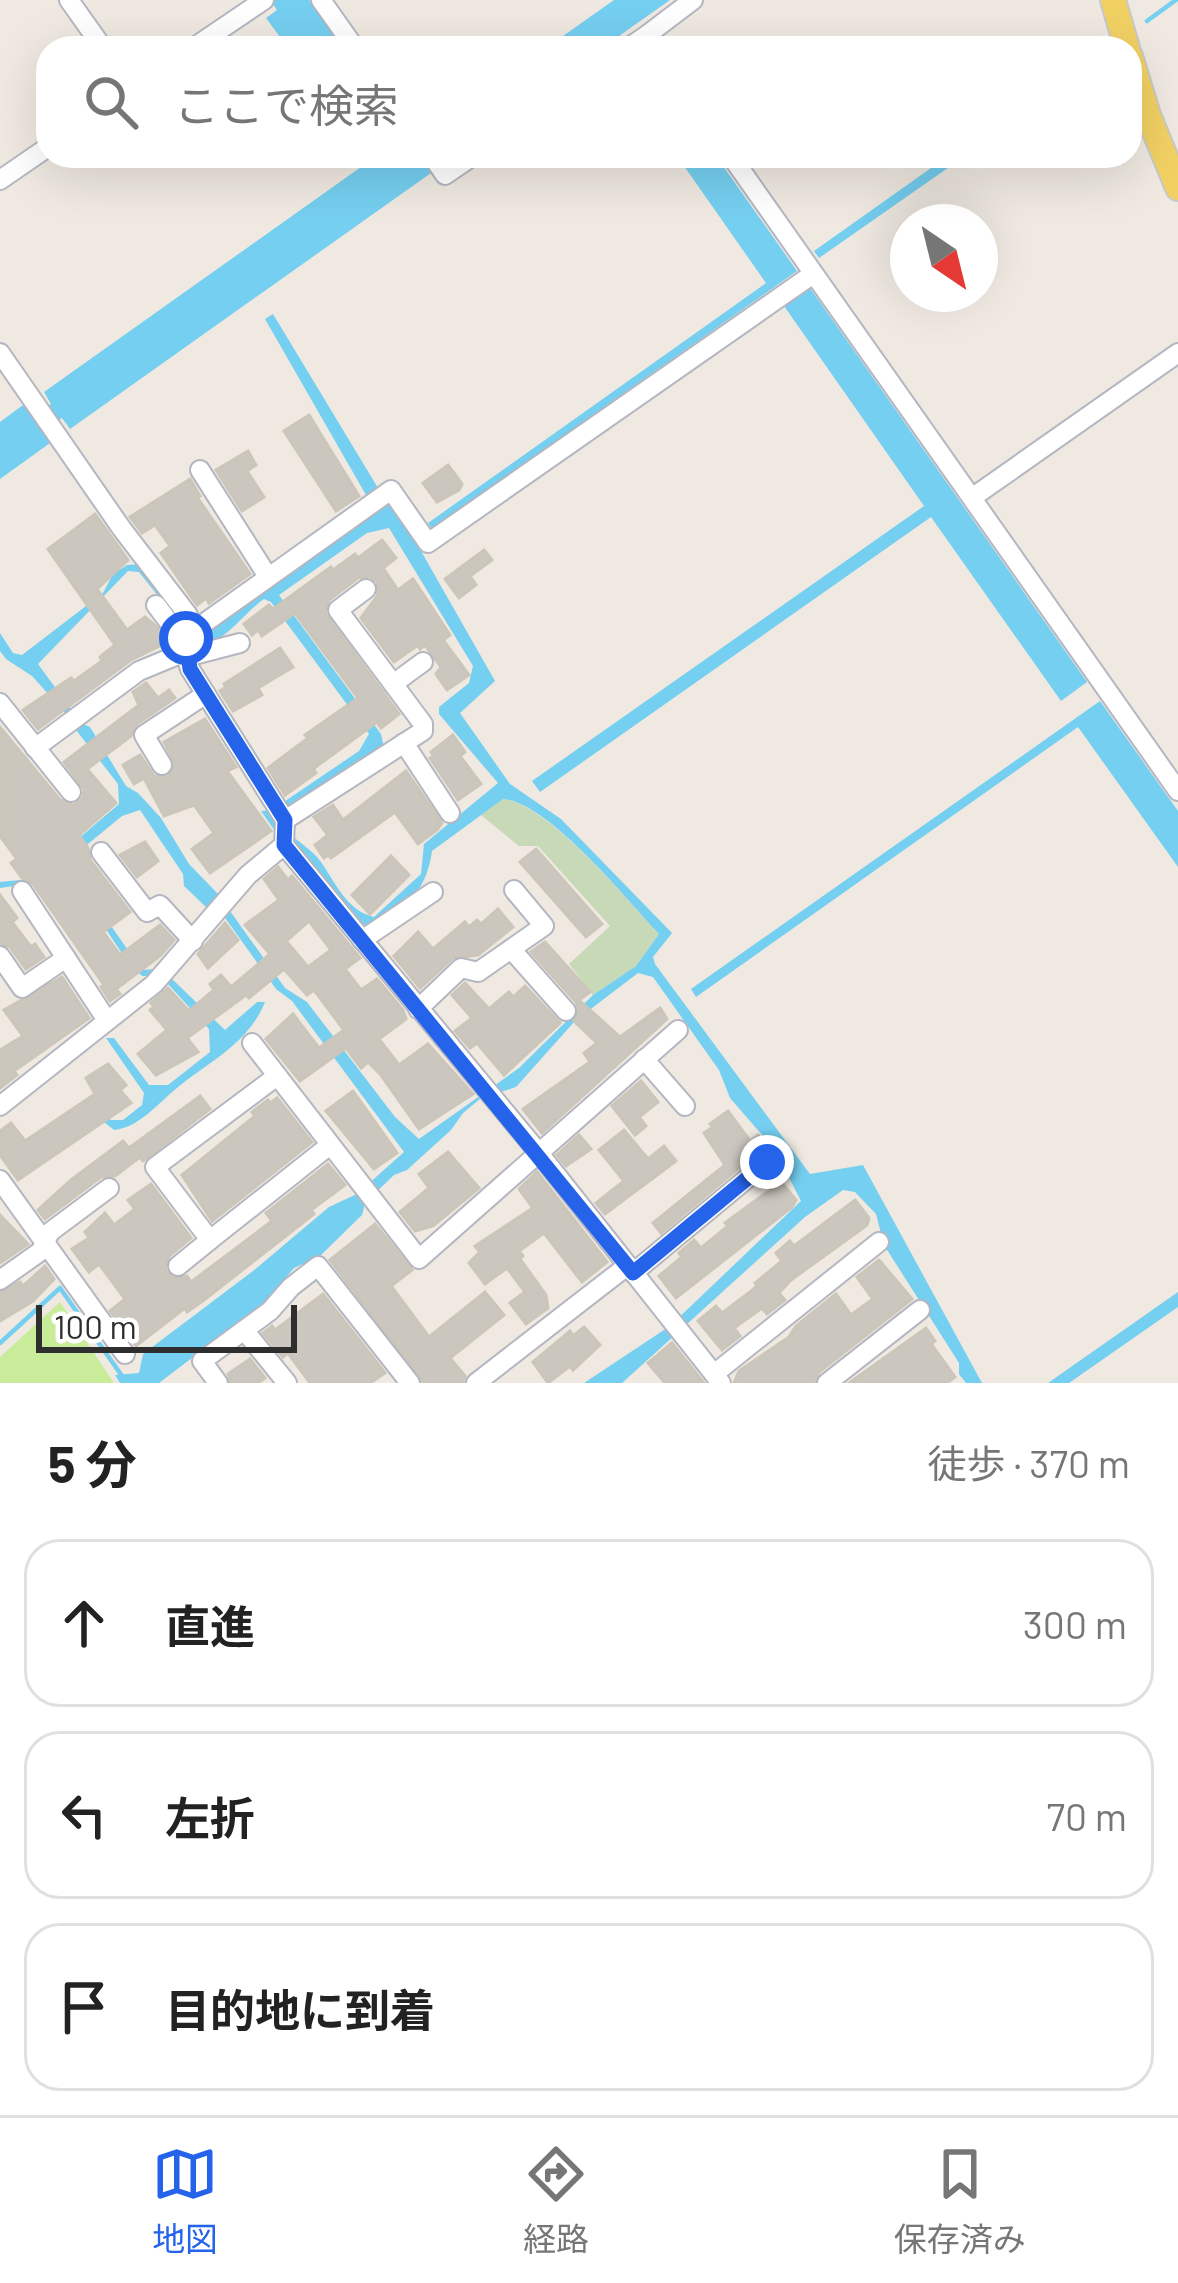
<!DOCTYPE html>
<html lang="ja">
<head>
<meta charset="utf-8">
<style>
  body { margin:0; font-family:Barlow,"Noto Sans JP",sans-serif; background:#f2f2f2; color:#222 }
  .compass { position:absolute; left:890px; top:204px; width:108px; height:108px; border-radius:50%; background:#fff; box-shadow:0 12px 48px #0002; rotate:145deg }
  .scale { position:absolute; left:36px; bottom:30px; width:261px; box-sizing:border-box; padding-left:12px; border:6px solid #2e2e2e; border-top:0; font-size:33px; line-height:42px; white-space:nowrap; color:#2e2e2e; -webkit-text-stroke:9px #fff; paint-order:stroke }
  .stop { position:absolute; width:36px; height:36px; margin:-27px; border:9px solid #2563eb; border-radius:50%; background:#fff }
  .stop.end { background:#2563eb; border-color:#fff; box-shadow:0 3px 12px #0008 }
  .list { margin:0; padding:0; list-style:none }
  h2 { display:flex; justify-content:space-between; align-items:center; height:156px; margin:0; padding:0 48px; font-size:51px }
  h2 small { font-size:39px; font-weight:400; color:#767676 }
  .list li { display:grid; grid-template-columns:78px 1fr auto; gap:36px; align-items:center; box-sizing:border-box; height:168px; margin:0 24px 24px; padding:0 24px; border:3px solid #e0e0e0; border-radius:36px }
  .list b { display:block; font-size:45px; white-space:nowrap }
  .list em { font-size:39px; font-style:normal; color:#767676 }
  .icon { flex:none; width:66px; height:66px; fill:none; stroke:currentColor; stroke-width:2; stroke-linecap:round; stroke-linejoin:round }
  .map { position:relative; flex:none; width:1178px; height:1383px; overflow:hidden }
  .search { position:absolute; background:#fff; box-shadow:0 12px 48px #0002; left:36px; right:36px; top:36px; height:132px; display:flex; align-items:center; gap:30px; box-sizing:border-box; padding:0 42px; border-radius:36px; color:#767676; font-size:45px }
  .sheet { height:732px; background:#fff }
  nav { display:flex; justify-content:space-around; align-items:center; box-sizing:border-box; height:168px; border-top:3px solid #e0e0e0; background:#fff; font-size:33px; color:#767676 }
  nav a { display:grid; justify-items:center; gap:6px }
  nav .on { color:#2563eb }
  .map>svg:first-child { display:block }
</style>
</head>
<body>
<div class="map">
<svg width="1178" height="1383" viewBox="0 0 1178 1383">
  <rect width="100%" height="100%" fill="#efe9e1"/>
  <path fill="#c8d9b8" d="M 502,799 C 547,802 627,900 659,934 L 636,966 L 593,995 L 569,964 L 610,926 L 538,846 L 519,846 L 481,815 Z"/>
  <path fill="#c9ec9a" d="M 60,1302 L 114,1383 L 0,1383 L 0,1357 Z"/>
  <g fill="#75cff0" fill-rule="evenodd">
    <path d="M 270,0 L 309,0 L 343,48 L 288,48 L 266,18 L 277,10 Z"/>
    <path d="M 614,0 L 670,0 L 602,48 L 546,48 Z"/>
    <path d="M 364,156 L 420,156 L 431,173 L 70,429 L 62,418 L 43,431 L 50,443 L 0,479 L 0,422 L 23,405 L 32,417 L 51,404 L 44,392 L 368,162 Z"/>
    <path d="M 677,156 L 716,156 L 797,271 L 432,529 L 428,523 L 766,283 Z"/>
    <path d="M 948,156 L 965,156 L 819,258 L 814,251 Z"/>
    <path d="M 810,288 L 1087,682 L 1061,701 L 931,517 L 540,792 L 532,781 L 924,506 L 784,306 Z"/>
    <path d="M 273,314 L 378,488 L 366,495 L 265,319 Z"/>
    <path d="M 387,503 L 421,551 L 495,681 L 460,713 L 510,784 L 561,819 L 672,933 L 653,957 L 655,964 L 810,1174 L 863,1165 L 982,1383 L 966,1383 L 959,1374 L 959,1363 L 884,1245 L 876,1214 L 855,1192 L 843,1190 L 805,1217 L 622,1383 L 584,1383 L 670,1326 L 801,1201 L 775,1150 L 730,1098 L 719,1070 L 653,977 L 638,973 L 575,1021 L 516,1087 L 480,1099 L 463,1113 L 451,1130 L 407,1170 L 394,1175 L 365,1203 L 362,1215 L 320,1256 L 294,1268 L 263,1304 L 159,1383 L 120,1383 L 115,1375 L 139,1373 L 143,1354 L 253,1271 L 329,1207 L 357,1194 L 404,1152 L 292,1001 L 276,989 L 223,915 L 207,908 L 184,886 L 183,874 L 140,810 L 122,816 L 77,853 L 95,903 L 142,970 L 154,969 L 151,976 L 142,976 L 125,958 L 90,905 L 41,882 L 0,888 L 0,882 L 40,878 L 0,766 L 72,844 L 119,804 L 118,784 L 76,730 L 77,726 L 32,676 L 6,659 L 0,651 L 0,633 L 13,653 L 22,655 L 103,593 L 113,574 L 127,565 L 143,564 L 198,636 ZM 389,528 L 473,666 L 469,683 L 439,707 L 439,714 L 498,783 L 424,844 L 421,874 L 374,917 C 347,911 335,882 321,862 C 307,843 283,835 273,814 L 295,802 L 300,805 L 384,748 L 381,734 L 279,595 L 367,533 ZM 128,571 L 139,572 L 198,646 C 225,644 242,614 264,599 L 271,602 L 369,734 L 359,751 L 272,810 L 261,811 L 277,834 L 295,844 L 361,926 C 403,914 426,894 432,851 L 503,799 C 548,802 627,900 659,934 L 636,966 L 593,995 L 519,1068 L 419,1139 L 395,1117 L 307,1002 L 285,988 L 230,911 L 226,911 L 220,896 L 189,864 L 161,818 L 138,793 L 126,786 L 90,727 L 81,723 L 38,664 Z"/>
    <path d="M 1100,701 L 1178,811 L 1178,867 L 1078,727 L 696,997 L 691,989 Z"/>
    <path d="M 170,977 L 225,1030 L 257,1002 L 265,1002 C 248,1044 210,1061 177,1088 C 157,1104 140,1127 114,1130 L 104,1122 L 101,1112 L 111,1120 L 123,1120 L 142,1105 L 144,1093 L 106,1038 L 114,1038 L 149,1085 L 168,1085 L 210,1052 L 209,1029 L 168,984 Z"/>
    <path d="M 1178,1292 L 1178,1307 L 1069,1383 L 1048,1383 Z"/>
  </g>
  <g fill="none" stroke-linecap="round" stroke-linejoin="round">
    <g stroke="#75cff0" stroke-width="4.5">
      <path d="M 1147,21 L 1176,0"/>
      <path d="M 0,1343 L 60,1288 L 127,1383"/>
    </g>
  </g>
  <g fill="#cbc7bf" stroke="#cbc5ba" stroke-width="3" fill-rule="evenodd">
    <path d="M 309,415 L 359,496 L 336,511 L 284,431 Z"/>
    <path d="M 248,451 L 256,465 L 247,471 L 264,497 L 242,511 L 216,470 Z"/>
    <path d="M 448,465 L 462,484 L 459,490 L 437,502 L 423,483 Z"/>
    <path d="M 190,479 L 200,496 L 197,497 L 250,574 L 209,603 L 206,598 L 197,605 L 161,553 L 170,546 L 155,525 L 142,533 L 130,517 Z"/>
    <path d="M 95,514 L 128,560 L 97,589 L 127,630 L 145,617 L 172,640 L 131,660 L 38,729 L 23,710 L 71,678 L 74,681 L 102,661 L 100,657 L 115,645 L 48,549 Z"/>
    <path d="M 382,540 L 396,558 L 383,568 L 398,590 L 413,579 L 450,635 L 443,640 L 469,675 L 447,690 L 436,674 L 441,667 L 425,645 L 420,649 L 418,645 L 394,662 L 361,618 L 378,595 L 377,582 L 370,576 L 358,578 L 329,600 L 325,613 L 399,714 L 381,728 L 377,722 L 313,769 L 316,773 L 285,795 L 268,768 L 308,738 L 305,735 L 358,698 L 295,613 L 262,636 L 258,630 L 252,635 L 244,624 L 269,605 L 273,609 L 331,567 L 333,570 L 355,554 L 358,558 Z"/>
    <path d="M 484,550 L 492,560 L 470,576 L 476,585 L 459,598 L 445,579 Z"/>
    <path d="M 280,648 L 293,667 L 258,688 L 262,695 L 233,711 L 220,691 L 226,687 L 224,684 Z"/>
    <path d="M 146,683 L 158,698 L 169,690 L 175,698 L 137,724 L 131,736 L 87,769 L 116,803 L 79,835 L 88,848 L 90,860 L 130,912 L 103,932 L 120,955 L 160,925 L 174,940 L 160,956 L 116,989 L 120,994 L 110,1001 L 101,987 L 104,985 L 33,884 L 22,878 L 11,863 L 17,859 L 0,836 L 0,727 L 60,800 L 74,805 L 83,798 L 84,789 L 64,762 L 139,705 L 133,692 Z"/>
    <path d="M 205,719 L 236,767 L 227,771 L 271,831 L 210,873 L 192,849 L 214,833 L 194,805 L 164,816 L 144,778 L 134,784 L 123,765 L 140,755 L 154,776 L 168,777 L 175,764 L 164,742 Z"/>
    <path d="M 453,735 L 465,752 L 460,756 L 481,784 L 458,800 L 430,758 L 434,756 L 431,752 Z"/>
    <path d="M 406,771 L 442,823 L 437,830 L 418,844 L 395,812 L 331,858 L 328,855 L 324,858 L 315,845 L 328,835 L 314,817 L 333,805 L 343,820 Z"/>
    <path d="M 145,842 L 158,861 L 137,877 L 120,855 Z"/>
    <path d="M 536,849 L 602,924 L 586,937 L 520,862 Z"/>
    <path d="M 391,856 L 409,875 L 370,914 L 352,895 Z"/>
    <path d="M 278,867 L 288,880 L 292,876 L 360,958 L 345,969 L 361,990 L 377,979 L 403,1010 L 406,1019 L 379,1039 L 399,1065 L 428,1044 L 473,1094 L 419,1129 L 380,1074 L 368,1062 L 361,1068 L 346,1048 L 300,1081 L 266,1039 L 293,1014 L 319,1048 L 344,1030 L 314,990 L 307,995 L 284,969 L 249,998 L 246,995 L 187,1038 L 198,1052 L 156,1075 L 138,1054 L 167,1030 L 150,1010 L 154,1007 L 151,1003 L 168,988 L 189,1011 L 214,990 L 210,984 L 221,975 L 231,987 L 270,954 L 245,925 L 279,900 L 264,879 ZM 309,921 L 331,950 L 308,967 L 286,941 Z"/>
    <path d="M 0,895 L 17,918 L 12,922 L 31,947 L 35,944 L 44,957 L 26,969 L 10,947 L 0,943 Z"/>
    <path d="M 498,909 L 513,927 L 478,955 L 453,958 L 420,988 L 394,956 L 418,932 L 433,949 L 465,922 L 469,927 L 477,920 L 481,924 Z"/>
    <path d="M 225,923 L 238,940 L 208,968 L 198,954 Z"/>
    <path d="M 545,942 L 590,992 L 579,1000 L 620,1037 L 660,1008 L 667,1019 L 542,1133 L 523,1109 L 590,1062 L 584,1053 L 597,1043 L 574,1021 L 579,1014 L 576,1002 L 531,952 Z"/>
    <path d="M 62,977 L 89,1018 L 14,1071 L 17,1075 L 0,1088 L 0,1050 L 23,1036 L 4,1010 Z"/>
    <path d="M 465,983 L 489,1009 L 509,992 L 513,997 L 525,986 L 560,1023 L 504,1075 L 477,1043 L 470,1048 L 455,1031 L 472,1018 L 452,995 Z"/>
    <path d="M 108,1064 L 126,1085 L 120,1090 L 131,1103 L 18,1180 L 0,1155 L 0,1131 L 11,1123 L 25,1141 L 95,1094 L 86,1078 Z"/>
    <path d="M 641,1081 L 658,1102 L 639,1117 L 646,1126 L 635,1135 L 612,1106 Z"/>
    <path d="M 353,1091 L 397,1153 L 374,1169 L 326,1111 Z"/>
    <path d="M 200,1096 L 210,1109 L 143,1161 L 140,1157 L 115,1176 L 101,1177 L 45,1219 L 38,1210 L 71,1180 L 123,1141 L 129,1148 Z"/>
    <path d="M 277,1098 L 312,1142 L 212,1221 L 182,1175 L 255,1116 L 252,1112 L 268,1100 L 271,1103 Z"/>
    <path d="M 728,1111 L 750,1141 L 758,1135 L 769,1149 L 758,1152 L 661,1233 L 653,1223 L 725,1165 L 704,1133 L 713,1127 L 710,1124 Z"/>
    <path d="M 624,1130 L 648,1159 L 664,1146 L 676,1161 L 605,1214 L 596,1203 L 624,1181 L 599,1150 Z"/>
    <path d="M 579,1135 L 591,1149 L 566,1166 L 557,1155 Z"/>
    <path d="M 448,1152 L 479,1188 L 433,1226 L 415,1231 L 400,1212 L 429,1188 L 419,1174 Z"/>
    <path d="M 328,1164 L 345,1185 L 311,1210 L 314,1214 L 204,1300 L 187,1312 L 185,1308 L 136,1346 L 110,1311 L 125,1299 L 99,1264 L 89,1272 L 72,1249 L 89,1238 L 85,1232 L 105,1213 L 114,1225 L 135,1209 L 128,1200 L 151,1184 L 191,1238 L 169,1256 L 165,1269 L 172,1278 L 187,1276 L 191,1282 L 272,1221 L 266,1213 Z"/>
    <path d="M 537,1172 L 607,1262 L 582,1282 L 544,1233 L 519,1251 L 523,1256 L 520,1259 L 546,1295 L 548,1308 L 526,1324 L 510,1303 L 525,1292 L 507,1268 L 485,1284 L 469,1263 L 480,1252 L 475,1246 L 533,1208 L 519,1189 Z"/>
    <path d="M 781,1182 L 796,1200 L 792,1207 L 676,1298 L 659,1276 L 682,1257 L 679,1253 L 694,1240 L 701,1248 L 728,1226 L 725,1223 Z"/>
    <path d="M 855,1200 L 869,1218 L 867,1225 L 791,1280 L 779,1293 L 785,1300 L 767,1314 L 762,1308 L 734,1328 L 740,1336 L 722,1350 L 698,1321 L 716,1306 L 722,1313 L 750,1292 L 757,1286 L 755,1283 L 782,1261 L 776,1253 L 790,1241 L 794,1246 Z"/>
    <path d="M 0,1215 L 28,1244 L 0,1263 Z"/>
    <path d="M 375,1224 L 412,1270 L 391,1286 L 429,1337 L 485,1292 L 504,1315 L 450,1358 L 465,1376 L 463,1383 L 424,1383 L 330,1260 Z"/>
    <path d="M 879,1260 L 912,1299 L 819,1372 L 814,1383 L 734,1383 L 739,1371 L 789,1337 L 796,1326 L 836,1294 L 851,1315 L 873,1299 L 857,1277 Z"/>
    <path d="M 45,1266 L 54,1279 L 33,1301 L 0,1321 L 0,1293 L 20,1282 L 23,1286 Z"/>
    <path d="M 323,1294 L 385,1373 L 370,1383 L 310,1383 L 288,1353 L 283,1357 L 263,1333 L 272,1326 L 275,1330 Z"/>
    <path d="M 584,1327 L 600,1345 L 573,1370 L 570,1366 L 548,1383 L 533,1362 L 570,1331 L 573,1336 Z"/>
    <path d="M 926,1328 L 935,1341 L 931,1344 L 955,1377 L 947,1383 L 849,1383 Z"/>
    <path d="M 672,1343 L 704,1383 L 665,1383 L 648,1363 Z"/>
    <path d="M 250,1359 L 265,1378 L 258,1383 L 231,1383 L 228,1374 Z"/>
  </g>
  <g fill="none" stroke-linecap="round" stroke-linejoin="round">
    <defs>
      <g id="minor">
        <path d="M 69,0 L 103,48"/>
        <path d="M 321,0 L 355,48"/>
        <path d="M 647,35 L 693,0"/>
        <path d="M 193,48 L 264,0"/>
        <path d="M 628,48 L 647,35 L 656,48"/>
        <path d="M 432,156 L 445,175 L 473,156"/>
        <path d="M 731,156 L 1178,791"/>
        <path d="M 0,180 L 48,147"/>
        <path d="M 0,353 L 122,529 L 188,615 L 185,652 L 190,669 L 285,820 L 284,845 L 539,1153 L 721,1383"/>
        <path d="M 200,470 L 267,575"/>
        <path d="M 973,497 L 1178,353"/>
        <path d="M 156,605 L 171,625 L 187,631 L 203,624 L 391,490 L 428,543 L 813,274"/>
        <path d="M 186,657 L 240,643"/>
        <path d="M 393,684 L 423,662"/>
        <path d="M 0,703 L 71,792"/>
        <path d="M 404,743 L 450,813"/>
        <path d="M 35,748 L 139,671 L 185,652"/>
        <path d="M 162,765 L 144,735 L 206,694"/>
        <path d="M 285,820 L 423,731 L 423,724 L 338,610 L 366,589"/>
        <path d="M 101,852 L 147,912 L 160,905 L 193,941"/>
        <path d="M 22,891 L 106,1019"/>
        <path d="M 362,940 L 433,892"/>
        <path d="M 511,949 L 566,1011"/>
        <path d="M 0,956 L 22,988 L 66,958"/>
        <path d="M 418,1009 L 461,968 L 478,972 L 544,926 L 514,890"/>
        <path d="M 252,1043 L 419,1259 L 678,1030"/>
        <path d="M 644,1059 L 685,1106"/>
        <path d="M 277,1076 L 155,1167 L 210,1240 L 330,1145"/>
        <path d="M 0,1106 L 154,984 L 248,875 L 284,845"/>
        <path d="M 0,1180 L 125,1354"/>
        <path d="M 178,1266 L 210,1240"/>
        <path d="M 633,1273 L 767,1162"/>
        <path d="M 0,1280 L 41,1251 L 50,1232 L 109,1188"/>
        <path d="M 244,1330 L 287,1383"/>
        <path d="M 714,1374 L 879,1242"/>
        <path d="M 218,1383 L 202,1361 L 270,1311 L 291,1287 L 318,1266 L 410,1383"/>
        <path d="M 476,1383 L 627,1266"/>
        <path d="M 827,1383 L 920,1310"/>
      </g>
      <g id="major">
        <path d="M 1113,0 L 1127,48"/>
        <path d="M 1130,56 L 1148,115 L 1178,188"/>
      </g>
    </defs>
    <use href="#minor" stroke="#b4b7c1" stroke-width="22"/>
    <use href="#major" stroke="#c9c9c9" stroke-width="28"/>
    <use href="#minor" stroke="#fff" stroke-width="18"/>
    <use href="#major" stroke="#f2d163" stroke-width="24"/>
  </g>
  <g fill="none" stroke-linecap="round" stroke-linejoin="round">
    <path stroke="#2563eb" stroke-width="15" d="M 186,638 L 190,669 L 285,820 L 284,845 L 633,1273 L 767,1162"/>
  </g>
</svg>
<svg class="compass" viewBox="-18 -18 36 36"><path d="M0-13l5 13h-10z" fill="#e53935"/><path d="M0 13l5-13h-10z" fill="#767676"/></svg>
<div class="scale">100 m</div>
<div class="stop" style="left:186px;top:638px"></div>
<div class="stop end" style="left:767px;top:1162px"></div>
<div class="search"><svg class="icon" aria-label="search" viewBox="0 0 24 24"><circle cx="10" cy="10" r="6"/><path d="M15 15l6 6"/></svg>ここで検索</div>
</div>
<section class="sheet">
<h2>5 分<small>徒歩 · 370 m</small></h2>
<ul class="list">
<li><svg class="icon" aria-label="ahead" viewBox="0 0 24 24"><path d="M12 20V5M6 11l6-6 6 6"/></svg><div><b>直進</b></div><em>300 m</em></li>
<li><svg class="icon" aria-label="left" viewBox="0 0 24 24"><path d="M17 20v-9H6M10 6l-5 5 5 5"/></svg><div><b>左折</b></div><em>70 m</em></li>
<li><svg class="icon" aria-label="arrive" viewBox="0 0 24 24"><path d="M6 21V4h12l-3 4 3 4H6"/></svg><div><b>目的地に到着</b></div></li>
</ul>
</section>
<nav>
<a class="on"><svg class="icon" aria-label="map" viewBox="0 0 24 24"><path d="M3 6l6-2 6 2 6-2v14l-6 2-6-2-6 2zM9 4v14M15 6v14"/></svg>地図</a>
<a><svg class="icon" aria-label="directions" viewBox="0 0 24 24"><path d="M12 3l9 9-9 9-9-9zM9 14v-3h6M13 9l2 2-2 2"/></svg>経路</a>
<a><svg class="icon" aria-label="saved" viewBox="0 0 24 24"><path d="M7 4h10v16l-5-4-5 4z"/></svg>保存済み</a>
</nav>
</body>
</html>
